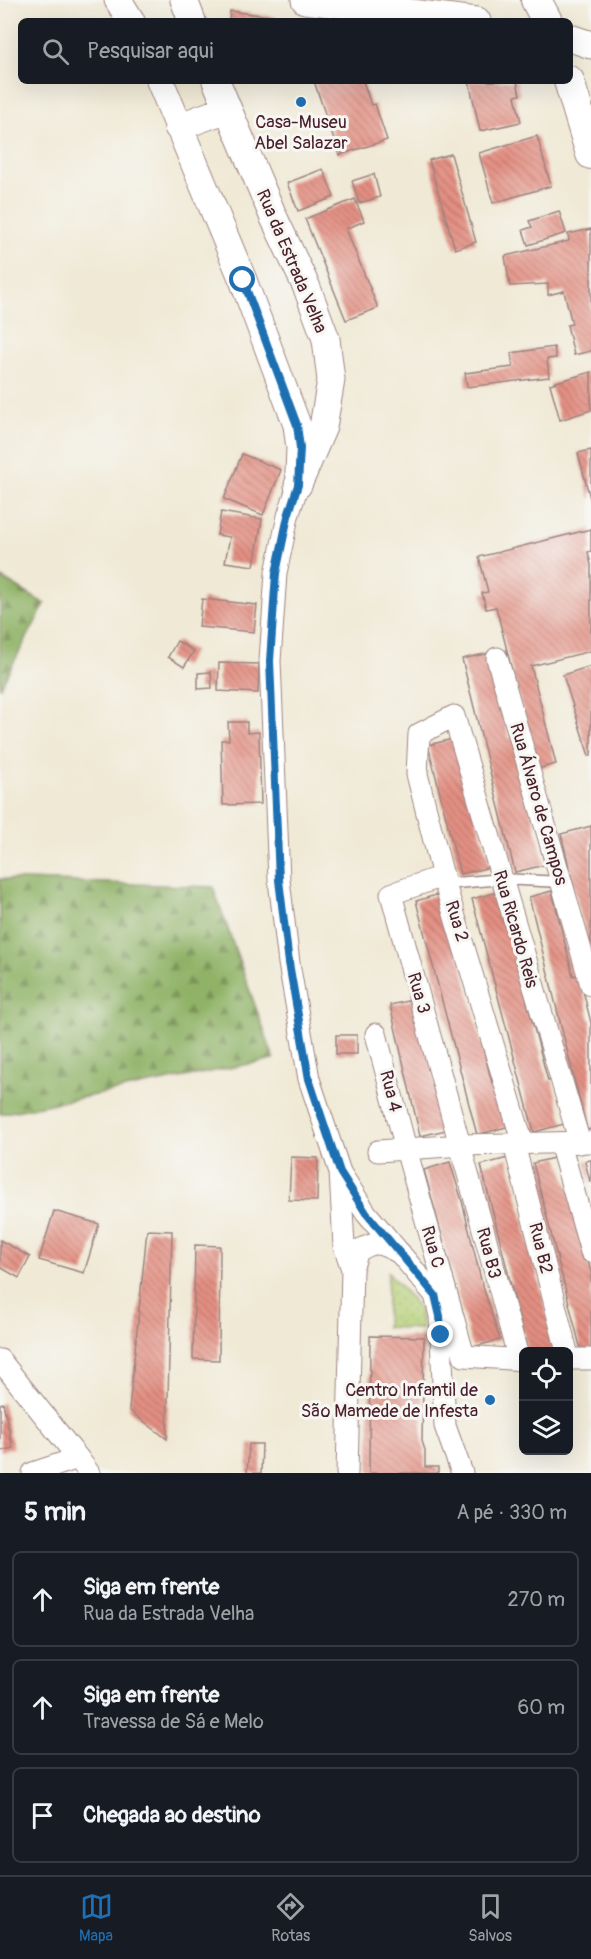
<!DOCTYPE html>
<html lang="pt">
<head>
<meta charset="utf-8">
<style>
  body { margin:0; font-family:Pangolin,sans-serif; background:#20242c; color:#f1f3f6 }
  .controls { position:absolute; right:18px; bottom:18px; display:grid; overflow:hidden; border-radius:9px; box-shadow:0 6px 24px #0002 }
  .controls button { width:54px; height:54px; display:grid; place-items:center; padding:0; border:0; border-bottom:2px solid #363941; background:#171b24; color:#f1f3f6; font:30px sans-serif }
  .stop { position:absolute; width:18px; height:18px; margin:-14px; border:4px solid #1f6fb2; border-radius:50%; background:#fff }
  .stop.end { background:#1f6fb2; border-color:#fff; box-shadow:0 2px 6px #0008 }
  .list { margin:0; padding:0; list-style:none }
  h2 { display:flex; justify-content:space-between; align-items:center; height:78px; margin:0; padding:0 24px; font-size:26px }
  h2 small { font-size:20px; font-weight:400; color:#9ea1a6 }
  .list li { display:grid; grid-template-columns:39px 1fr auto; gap:18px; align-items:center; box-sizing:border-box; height:96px; margin:0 12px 12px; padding:0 12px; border:2px solid #363941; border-radius:9px }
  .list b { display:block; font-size:22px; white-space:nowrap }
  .list p { margin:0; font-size:20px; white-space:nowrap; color:#9ea1a6 }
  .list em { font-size:20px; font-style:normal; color:#9ea1a6 }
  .icon { flex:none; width:33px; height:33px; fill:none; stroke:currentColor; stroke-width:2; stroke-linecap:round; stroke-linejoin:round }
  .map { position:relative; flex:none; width:591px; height:1473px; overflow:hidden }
  .search { position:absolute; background:#171b24; box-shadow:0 6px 24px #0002; left:18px; right:18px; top:18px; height:66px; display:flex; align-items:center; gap:15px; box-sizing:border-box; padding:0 21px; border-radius:9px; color:#9ea1a6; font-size:22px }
  .sheet { height:402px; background:#171b24 }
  nav { display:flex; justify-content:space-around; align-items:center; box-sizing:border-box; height:84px; border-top:2px solid #363941; background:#171b24; font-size:16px; color:#9ea1a6 }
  nav a { display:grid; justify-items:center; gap:3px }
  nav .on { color:#1f6fb2 }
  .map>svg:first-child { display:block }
</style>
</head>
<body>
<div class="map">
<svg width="591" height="1473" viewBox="0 0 591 1473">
  <defs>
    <pattern id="forest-firs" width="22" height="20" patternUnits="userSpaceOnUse" patternTransform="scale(1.5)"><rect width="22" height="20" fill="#8fb266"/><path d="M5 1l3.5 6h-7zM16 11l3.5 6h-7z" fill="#779054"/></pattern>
    <pattern id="garden-dots" width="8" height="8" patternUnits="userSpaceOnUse" patternTransform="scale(1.5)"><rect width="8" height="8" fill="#b4cf75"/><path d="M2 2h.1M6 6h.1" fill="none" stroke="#9cb165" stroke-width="1.8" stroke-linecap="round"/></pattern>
    <pattern id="building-back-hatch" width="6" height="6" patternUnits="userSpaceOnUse" patternTransform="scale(1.5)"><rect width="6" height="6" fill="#e49083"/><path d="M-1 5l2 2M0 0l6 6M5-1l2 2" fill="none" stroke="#bb756b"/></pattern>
  </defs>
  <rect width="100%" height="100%" fill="#f6f6f2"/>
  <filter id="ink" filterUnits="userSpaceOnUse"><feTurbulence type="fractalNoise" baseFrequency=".0167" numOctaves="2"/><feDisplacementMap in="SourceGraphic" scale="12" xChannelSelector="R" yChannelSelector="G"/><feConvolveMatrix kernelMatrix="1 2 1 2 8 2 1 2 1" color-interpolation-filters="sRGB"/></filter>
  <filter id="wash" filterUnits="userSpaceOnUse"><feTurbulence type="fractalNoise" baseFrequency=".008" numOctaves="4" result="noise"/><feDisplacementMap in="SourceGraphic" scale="24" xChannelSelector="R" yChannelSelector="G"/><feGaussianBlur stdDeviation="1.35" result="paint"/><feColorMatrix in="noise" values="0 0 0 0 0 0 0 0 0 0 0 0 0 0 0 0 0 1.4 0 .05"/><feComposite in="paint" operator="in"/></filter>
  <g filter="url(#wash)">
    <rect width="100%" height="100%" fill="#f0e9d5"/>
    <g fill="url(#forest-firs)" stroke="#6c6848" stroke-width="1.5">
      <path d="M 0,577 L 45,604 L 0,688 Z"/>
      <path d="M 0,879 L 213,887 L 274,1059 L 0,1114 Z"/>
    </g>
    <path fill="url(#garden-dots)" stroke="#7f7750" stroke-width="1.5" d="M 388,1272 L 420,1309 L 421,1329 L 386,1327 Z"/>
    <g id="blocks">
      <g fill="url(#building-back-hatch)">
        <path d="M 230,11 L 276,17 L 276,21 L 229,21 Z"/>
        <path d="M 314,81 L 363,81 L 371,105 L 375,104 L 387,140 L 339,155 Z"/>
        <path d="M 469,81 L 517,81 L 520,95 L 515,96 L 521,122 L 480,131 Z"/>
        <path d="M 537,136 L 551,186 L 493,203 L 479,153 Z"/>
        <path d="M 451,154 L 476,242 L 455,249 L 429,160 Z"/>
        <path d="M 323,169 L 334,197 L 298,211 L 287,183 Z"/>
        <path d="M 374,174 L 380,197 L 359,203 L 352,181 Z"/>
        <path d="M 355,199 L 364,221 L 346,229 L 378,308 L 346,320 L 305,219 Z"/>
        <path d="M 559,211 L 566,233 L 528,245 L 523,230 L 532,227 L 529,221 Z"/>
        <path d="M 591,229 L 591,351 L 574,355 L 567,325 L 572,324 L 564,291 L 548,295 L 548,284 L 510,286 L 505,256 L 569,241 L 568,234 Z"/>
        <path d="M 554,347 L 556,358 L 547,359 L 549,377 L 467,387 L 465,373 L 513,367 L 511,353 Z"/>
        <path d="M 591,372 L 591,410 L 560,420 L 550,384 Z"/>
        <path d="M 591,450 L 591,498 L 590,498 L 578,453 Z"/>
        <path d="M 242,454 L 281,470 L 263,515 L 224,499 Z"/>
        <path d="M 221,512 L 262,519 L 254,566 L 225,562 L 230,537 L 217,535 Z"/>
        <path d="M 591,529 L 591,551 L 588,552 L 591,565 L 591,651 L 531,666 L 556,764 L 537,769 L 496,607 L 486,609 L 482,593 L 488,592 L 479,557 Z"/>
        <path d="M 202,599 L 257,605 L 254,632 L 199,627 Z"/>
        <path d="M 177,641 L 194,651 L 184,667 L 168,657 Z"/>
        <path d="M 494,652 L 499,698 L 509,738 L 516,736 L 523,777 L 545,865 L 515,872 L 462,659 Z"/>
        <path d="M 219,663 L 259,664 L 258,693 L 218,691 Z"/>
        <path d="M 591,666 L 591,756 L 589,756 L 563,675 Z"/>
        <path d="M 211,672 L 212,688 L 198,689 L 198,673 Z"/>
        <path d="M 228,722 L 247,722 L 247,733 L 259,732 L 261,804 L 223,805 L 221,740 L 229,740 Z"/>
        <path d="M 453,739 L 491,867 L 460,874 L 428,745 Z"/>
        <path d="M 591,826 L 591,954 L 590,954 L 561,834 Z"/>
        <path d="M 552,891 L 573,976 L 579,974 L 591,1023 L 591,1129 L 587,1130 L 529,897 Z"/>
        <path d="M 498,892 L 548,1081 L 552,1080 L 564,1124 L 534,1132 L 472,899 Z"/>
        <path d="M 443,893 L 492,1083 L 499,1081 L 510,1126 L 477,1135 L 416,901 Z"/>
        <path d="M 416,999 L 446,1130 L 420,1136 L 390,1005 Z"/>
        <rect x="336" y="1035" width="21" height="19"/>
        <path d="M 291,1157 L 318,1158 L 317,1201 L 289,1200 Z"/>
        <path d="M 558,1157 L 569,1188 L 591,1272 L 591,1352 L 582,1354 L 533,1163 Z"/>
        <path d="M 508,1158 L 556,1349 L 547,1352 L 528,1352 L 481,1165 Z"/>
        <path d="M 591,1160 L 591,1182 L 590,1182 L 585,1161 Z"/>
        <path d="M 450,1162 L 462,1201 L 481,1280 L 500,1340 L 472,1347 L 424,1170 Z"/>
        <path d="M 54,1211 L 99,1224 L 84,1273 L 39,1260 Z"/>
        <path d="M 147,1230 L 172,1231 L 167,1439 L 129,1410 Z"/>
        <path d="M 0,1240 L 30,1257 L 19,1278 L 0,1267 Z"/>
        <path d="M 195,1245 L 220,1246 L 219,1360 L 193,1359 Z"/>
        <path d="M 370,1336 L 424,1337 L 422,1441 L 425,1450 L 425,1467 L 438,1467 L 438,1473 L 369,1473 Z"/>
        <path d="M 3,1403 L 13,1448 L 0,1451 L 0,1404 Z"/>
        <path d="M 249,1444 L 262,1444 L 261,1473 L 247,1473 Z"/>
      </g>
    </g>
  </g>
  <g filter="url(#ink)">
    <use href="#blocks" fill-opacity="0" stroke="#9d8480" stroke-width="1.5"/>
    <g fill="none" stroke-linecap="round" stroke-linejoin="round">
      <defs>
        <path id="service" d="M 445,884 L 502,879 L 561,882"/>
        <g id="minor">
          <path d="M 298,485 L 288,516 L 276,573 L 270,661 L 279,880 L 289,963 L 309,1079 L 340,1172 L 344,1246 L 352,1269 L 347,1473"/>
          <path d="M 497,658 L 591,985"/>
          <path d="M 443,876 L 391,894 L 519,1360"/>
          <path d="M 376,1034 L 406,1149 L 464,1356 L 524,1360"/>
          <path d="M 560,1143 L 591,1252"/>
          <path d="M 514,1144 L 567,1352"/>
          <path d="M 523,1144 L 445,884 L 417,774 L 419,734 L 454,716 L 580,1143"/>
          <path d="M 378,1151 L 462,1145 L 591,1142"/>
          <path d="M 341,1174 L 366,1213 L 435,1295 L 440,1316 L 445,1426 L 462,1473"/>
          <path d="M 352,1269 L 358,1251 C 378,1239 380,1244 400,1253"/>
          <path d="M 568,1359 L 591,1359"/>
          <path d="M 0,1360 L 78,1458"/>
          <path d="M 33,1473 L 78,1458 L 89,1473"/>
        </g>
        <g id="tertiary">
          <path d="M 118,0 L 131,21"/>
          <path d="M 184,0 L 192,21"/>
          <path d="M 305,0 L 477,21"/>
          <path d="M 570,38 L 591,45"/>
          <path d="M 160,81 L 243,280 L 297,425 L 300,448 L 299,472"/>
          <path d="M 216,81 L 274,218 L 307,288 L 326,339 L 331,380 L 323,427 L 298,485"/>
          <path d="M 178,127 L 227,109"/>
        </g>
        <g id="secondary">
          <path d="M 536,0 L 547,21"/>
          <path d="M 569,81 L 591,154"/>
        </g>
      </defs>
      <use href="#service" stroke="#9d8480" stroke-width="13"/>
      <use href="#minor" stroke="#9d8480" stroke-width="23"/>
      <use href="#tertiary" stroke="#9d8480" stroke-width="29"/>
      <use href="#secondary" stroke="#9d8480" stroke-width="32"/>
      <use href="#service" stroke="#fff" stroke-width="10"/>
      <use href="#minor" stroke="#fff" stroke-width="21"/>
      <use href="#tertiary" stroke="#fff" stroke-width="27"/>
      <use href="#secondary" stroke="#fff" stroke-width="30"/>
    </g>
  </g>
  <g fill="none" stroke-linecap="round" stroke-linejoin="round" filter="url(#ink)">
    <path stroke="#1f6fb2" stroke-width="8" d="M 243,280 L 297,425 L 300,448 L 298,485 L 288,516 L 276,573 L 270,661 L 279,880 L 289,963 L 309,1079 L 340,1172 L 366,1213 L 435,1295 L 440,1316 L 441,1335"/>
  </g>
  <g fill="#1f6fb2" stroke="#f6f6f2" stroke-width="2">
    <circle cx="301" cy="102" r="6"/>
    <circle cx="490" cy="1400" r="6"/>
  </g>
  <g text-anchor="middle" stroke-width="6" stroke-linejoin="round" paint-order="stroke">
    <g font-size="18" fill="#4a1f2b" stroke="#f6f6f2">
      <text x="301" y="128">Casa-Museu<tspan x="301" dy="21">Abel Salazar</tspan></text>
      <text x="478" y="1396" text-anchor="end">Centro Infantil de<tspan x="478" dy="21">São Mamede de Infesta</tspan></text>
    </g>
    <g font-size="18" fill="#4a1f2b" stroke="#f6f6f2">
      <text transform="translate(292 261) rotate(67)" y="6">Rua da Estrada Velha</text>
      <text transform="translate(539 804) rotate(74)" y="6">Rua Álvaro de Campos</text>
      <text transform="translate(457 921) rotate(73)" y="6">Rua 2</text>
      <text transform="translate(516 929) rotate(74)" y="6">Rua Ricardo Reis</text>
      <text transform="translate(419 993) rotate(74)" y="6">Rua 3</text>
      <text transform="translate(391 1091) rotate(76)" y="6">Rua 4</text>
      <text transform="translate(433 1247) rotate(74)" y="6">Rua C</text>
      <text transform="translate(541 1248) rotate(76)" y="6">Rua B2</text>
      <text transform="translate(489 1253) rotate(75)" y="6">Rua B3</text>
    </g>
  </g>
</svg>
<div class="controls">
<button><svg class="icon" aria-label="locate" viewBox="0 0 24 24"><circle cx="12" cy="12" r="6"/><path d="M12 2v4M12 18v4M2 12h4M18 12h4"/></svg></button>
<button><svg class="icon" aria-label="layers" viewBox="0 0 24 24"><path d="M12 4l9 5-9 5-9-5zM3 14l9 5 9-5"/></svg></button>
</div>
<div class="stop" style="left:243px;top:280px"></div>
<div class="stop end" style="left:441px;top:1335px"></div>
<div class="search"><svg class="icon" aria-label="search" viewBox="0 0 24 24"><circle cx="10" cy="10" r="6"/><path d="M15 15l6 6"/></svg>Pesquisar aqui</div>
</div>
<section class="sheet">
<h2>5 min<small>A pé · 330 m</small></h2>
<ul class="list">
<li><svg class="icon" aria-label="ahead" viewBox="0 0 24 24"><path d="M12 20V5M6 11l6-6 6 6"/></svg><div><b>Siga em frente</b><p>Rua da Estrada Velha</p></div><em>270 m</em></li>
<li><svg class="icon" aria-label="ahead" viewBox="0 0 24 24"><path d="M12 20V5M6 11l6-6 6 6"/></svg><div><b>Siga em frente</b><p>Travessa de Sá e Melo</p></div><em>60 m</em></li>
<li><svg class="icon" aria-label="arrive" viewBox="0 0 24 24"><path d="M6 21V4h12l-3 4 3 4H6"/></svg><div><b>Chegada ao destino</b></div></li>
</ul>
</section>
<nav>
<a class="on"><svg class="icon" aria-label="map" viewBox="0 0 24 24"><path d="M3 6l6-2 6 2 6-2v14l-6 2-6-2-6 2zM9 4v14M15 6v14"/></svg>Mapa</a>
<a><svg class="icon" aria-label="directions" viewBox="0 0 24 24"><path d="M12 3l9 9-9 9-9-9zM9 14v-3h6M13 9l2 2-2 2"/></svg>Rotas</a>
<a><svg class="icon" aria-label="saved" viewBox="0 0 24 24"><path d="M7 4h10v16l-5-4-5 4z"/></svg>Salvos</a>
</nav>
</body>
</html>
